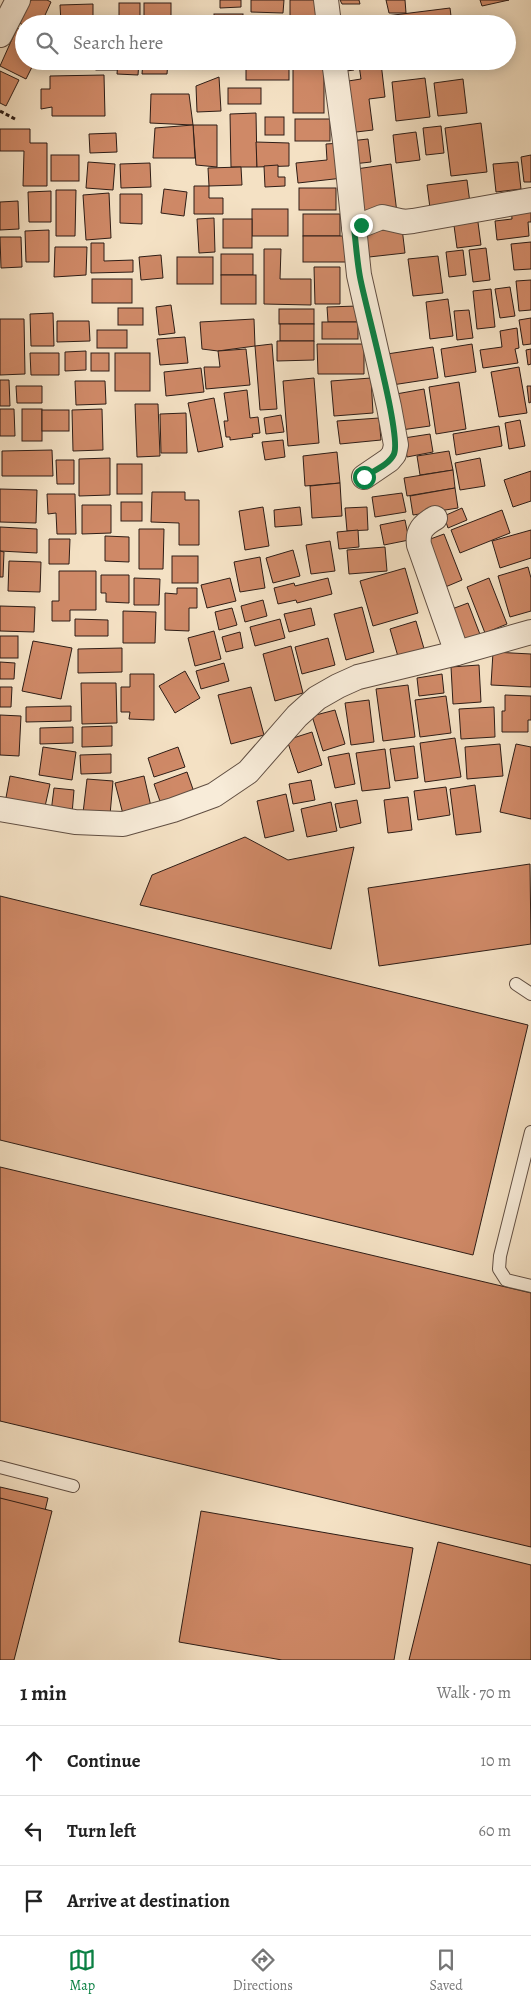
<!DOCTYPE html>
<html lang="en">
<head>
<meta charset="utf-8">
<style>
  body { margin:0; font-family:Alegreya,serif; background:#f6f6f6; color:#222 }
  .stop { position:absolute; width:15px; height:15px; margin:-11px; border:4px solid #0b8043; border-radius:50%; background:#fff }
  .stop.end { background:#0b8043; border-color:#fff; box-shadow:0 1px 5px #0008 }
  .list { margin:0; padding:0; list-style:none }
  h2 { display:flex; justify-content:space-between; align-items:center; height:65px; margin:0; padding:0 20px; font-size:21px }
  h2 small { font-size:16px; font-weight:400; color:#767676 }
  .list li { display:grid; grid-template-columns:32px 1fr auto; gap:15px; align-items:center; box-sizing:border-box; height:70px; padding:0 20px; border-top:1px solid #e0e0e0 }
  .list b { display:block; font-size:19px; white-space:nowrap }
  .list em { font-size:16px; font-style:normal; color:#767676 }
  .icon { flex:none; width:28px; height:28px; fill:none; stroke:currentColor; stroke-width:2; stroke-linecap:round; stroke-linejoin:round }
  .map { position:relative; flex:none; width:531px; height:1660px; overflow:hidden }
  .search { position:absolute; background:#fff; box-shadow:0 2px 12px #0003; left:15px; right:15px; top:15px; height:55px; display:flex; align-items:center; gap:12px; box-sizing:border-box; padding:0 18px; border-radius:28px; color:#767676; font-size:19px }
  .sheet { height:275px; background:#fff }
  nav { display:flex; justify-content:space-around; align-items:center; box-sizing:border-box; height:70px; border-top:1px solid #e0e0e0; background:#fff; font-size:14px; color:#767676 }
  nav a { display:grid; justify-items:center; gap:2px }
  nav .on { color:#0b8043 }
  .map>svg:first-child { display:block }
</style>
</head>
<body>
<div class="map">
<svg width="531" height="1660" viewBox="0 0 531 1660">
  <rect width="100%" height="100%" fill="#f4e1c4"/>
  <filter id="stains"><feTurbulence type="fractalNoise" baseFrequency=".004" numOctaves="4"/><feColorMatrix values="0 0 0 0 .2 0 0 0 0 .09 0 0 0 0 .02 0 0 0 .5 -.17"/></filter>
  <radialGradient id="worn" r=".72"><stop offset=".6" stop-color="#630" stop-opacity="0"/><stop offset="1" stop-color="#630" stop-opacity=".3"/></radialGradient>
  <g fill="#cf8967" stroke="#2e1d16">
    <path d="M 31,0 L 47,0 L 51,2 L 41,24 L 24,24 L 24,26 L 20,23 Z"/>
    <path d="M 220,0 L 241,0 L 241,7 L 220,8 Z"/>
    <path d="M 251,0 L 284,0 L 283,13 L 251,12 Z"/>
    <path d="M 290,0 L 319,0 L 320,24 L 297,24 L 297,16 L 290,16 Z"/>
    <path d="M 340,0 L 359,0 L 360,4 L 342,4 Z"/>
    <path d="M 386,0 L 405,0 L 406,13 L 389,13 Z"/>
    <path d="M 480,0 L 509,0 L 482,6 Z"/>
    <rect x="119" y="3" width="21" height="21"/>
    <rect x="144" y="3" width="27" height="21"/>
    <path d="M 93,4 L 93,22 L 61,23 L 60,5 Z"/>
    <path d="M 450,8 L 452,24 L 379,24 L 378,17 Z"/>
    <rect x="214" y="14" width="29" height="10"/>
    <path d="M 285,18 L 285,24 L 254,24 L 254,19 Z"/>
    <path d="M 17,28 L 24,32 L 24,61 L 35,61 L 26,79 L 0,66 Z"/>
    <rect x="96" y="61" width="23" height="9"/>
    <path d="M 118,61 L 139,61 L 138,75 L 117,74 Z"/>
    <path d="M 143,61 L 168,61 L 167,74 L 142,74 Z"/>
    <rect x="175" y="61" width="26" height="6"/>
    <rect x="246" y="61" width="43" height="19"/>
    <rect x="293" y="61" width="31" height="52"/>
    <path d="M 337,61 L 353,61 L 354,70 L 339,72 Z"/>
    <path d="M 381,63 L 385,97 L 369,99 L 373,130 L 348,133 L 342,82 L 361,79 L 359,65 Z"/>
    <path d="M 0,71 L 19,80 L 6,106 L 0,103 Z"/>
    <path d="M 104,75 L 105,116 L 52,116 L 52,107 L 41,109 L 41,89 L 50,89 L 50,76 Z"/>
    <path d="M 219,77 L 221,111 L 197,112 L 196,86 Z"/>
    <path d="M 425,78 L 430,117 L 396,121 L 392,82 Z"/>
    <path d="M 463,79 L 467,113 L 438,116 L 434,83 Z"/>
    <rect x="228" y="88" width="33" height="16"/>
    <path d="M 151,94 L 189,94 L 193,125 L 150,123 Z"/>
    <path d="M 256,113 L 257,167 L 231,167 L 230,114 Z"/>
    <rect x="265" y="117" width="19" height="18"/>
    <rect x="295" y="119" width="35" height="22"/>
    <path d="M 481,123 L 487,172 L 451,176 L 445,128 Z"/>
    <path d="M 193,125 L 217,125 L 217,167 L 196,165 Z"/>
    <path d="M 193,125 L 195,158 L 153,158 L 155,128 Z"/>
    <path d="M 441,126 L 444,153 L 426,155 L 423,128 Z"/>
    <path d="M 0,129 L 30,129 L 30,143 L 47,143 L 47,186 L 23,186 L 24,151 L 0,151 Z"/>
    <path d="M 416,132 L 420,160 L 396,163 L 393,135 Z"/>
    <path d="M 116,133 L 117,152 L 90,153 L 89,134 Z"/>
    <path d="M 368,139 L 371,162 L 353,164 L 350,141 Z"/>
    <path d="M 256,142 L 289,143 L 289,166 L 257,167 Z"/>
    <path d="M 342,143 L 343,178 L 298,183 L 296,163 L 327,160 L 326,144 Z"/>
    <rect x="51" y="155" width="28" height="26"/>
    <path d="M 531,155 L 531,182 L 524,182 L 521,157 Z"/>
    <path d="M 88,162 L 115,164 L 113,190 L 86,188 Z"/>
    <path d="M 518,162 L 521,189 L 496,192 L 493,164 Z"/>
    <path d="M 150,163 L 151,187 L 121,188 L 120,164 Z"/>
    <path d="M 391,164 L 397,213 L 362,217 L 356,169 Z"/>
    <path d="M 278,165 L 278,177 L 285,177 L 285,186 L 265,187 L 264,166 Z"/>
    <path d="M 241,167 L 242,185 L 209,186 L 208,168 Z"/>
    <path d="M 467,180 L 470,203 L 430,208 L 427,185 Z"/>
    <path d="M 194,186 L 209,186 L 209,198 L 223,198 L 223,214 L 194,214 Z"/>
    <rect x="299" y="188" width="37" height="22"/>
    <path d="M 164,189 L 187,192 L 184,216 L 161,213 Z"/>
    <path d="M 56,190 L 76,190 L 75,236 L 56,236 Z"/>
    <path d="M 51,191 L 51,222 L 29,222 L 28,192 Z"/>
    <path d="M 109,193 L 111,238 L 86,240 L 83,195 Z"/>
    <path d="M 120,194 L 142,194 L 142,224 L 120,223 Z"/>
    <path d="M 18,201 L 19,229 L 0,230 L 0,202 Z"/>
    <path d="M 531,203 L 531,222 L 528,222 L 529,236 L 497,240 L 495,221 L 512,219 L 511,205 Z"/>
    <rect x="252" y="209" width="36" height="27"/>
    <rect x="303" y="214" width="37" height="22"/>
    <path d="M 477,215 L 481,245 L 457,248 L 453,218 Z"/>
    <path d="M 214,218 L 215,252 L 199,253 L 197,219 Z"/>
    <rect x="223" y="219" width="29" height="29"/>
    <path d="M 402,228 L 405,253 L 369,257 L 366,232 Z"/>
    <path d="M 49,230 L 49,262 L 26,262 L 25,231 Z"/>
    <rect x="303" y="236" width="46" height="26"/>
    <path d="M 0,237 L 21,237 L 22,267 L 1,268 Z"/>
    <path d="M 531,242 L 531,269 L 514,270 L 511,244 Z"/>
    <path d="M 91,243 L 104,243 L 104,261 L 133,260 L 133,272 L 91,273 Z"/>
    <path d="M 55,247 L 87,247 L 86,275 L 54,277 Z"/>
    <path d="M 486,248 L 490,280 L 473,282 L 469,250 Z"/>
    <path d="M 264,249 L 281,249 L 280,279 L 311,279 L 311,305 L 264,304 Z"/>
    <path d="M 463,250 L 466,275 L 449,277 L 446,252 Z"/>
    <rect x="221" y="254" width="32" height="21"/>
    <path d="M 161,255 L 163,278 L 141,280 L 139,257 Z"/>
    <path d="M 438,256 L 443,293 L 413,296 L 408,259 Z"/>
    <rect x="177" y="257" width="36" height="27"/>
    <path d="M 314,267 L 340,267 L 340,304 L 315,304 Z"/>
    <rect x="221" y="275" width="35" height="29"/>
    <rect x="92" y="279" width="40" height="24"/>
    <path d="M 531,280 L 531,310 L 519,311 L 516,281 Z"/>
    <path d="M 510,287 L 515,316 L 500,318 L 495,289 Z"/>
    <path d="M 491,289 L 495,327 L 477,329 L 473,291 Z"/>
    <path d="M 448,299 L 453,336 L 430,339 L 426,302 Z"/>
    <path d="M 171,305 L 175,333 L 159,335 L 156,307 Z"/>
    <path d="M 358,306 L 358,322 L 328,322 L 327,307 Z"/>
    <rect x="118" y="308" width="25" height="17"/>
    <rect x="279" y="309" width="35" height="15"/>
    <path d="M 469,310 L 473,338 L 457,340 L 454,311 Z"/>
    <path d="M 53,313 L 54,346 L 31,346 L 30,314 Z"/>
    <path d="M 531,318 L 531,344 L 523,345 L 519,320 Z"/>
    <path d="M 0,319 L 24,319 L 25,374 L 0,375 Z"/>
    <path d="M 254,319 L 255,346 L 218,351 L 202,349 L 200,322 Z"/>
    <path d="M 57,321 L 89,321 L 90,341 L 57,342 Z"/>
    <rect x="322" y="322" width="36" height="17"/>
    <rect x="280" y="324" width="34" height="17"/>
    <path d="M 517,328 L 519,348 L 515,349 L 518,363 L 483,368 L 480,350 L 502,347 L 500,331 Z"/>
    <rect x="97" y="330" width="30" height="18"/>
    <path d="M 185,337 L 188,363 L 160,365 L 157,339 Z"/>
    <path d="M 277,341 L 314,341 L 314,360 L 277,361 Z"/>
    <path d="M 272,344 L 277,409 L 260,410 L 255,346 Z"/>
    <path d="M 317,344 L 364,344 L 364,374 L 318,374 Z"/>
    <path d="M 472,344 L 476,372 L 445,377 L 441,349 Z"/>
    <path d="M 433,347 L 438,378 L 392,385 L 387,354 Z"/>
    <path d="M 246,349 L 250,385 L 206,389 L 204,367 L 220,367 L 218,351 Z"/>
    <path d="M 531,349 L 531,364 L 528,365 L 526,350 Z"/>
    <path d="M 86,351 L 86,370 L 65,371 L 65,352 Z"/>
    <path d="M 30,353 L 59,353 L 59,375 L 31,375 Z"/>
    <rect x="91" y="353" width="18" height="18"/>
    <rect x="115" y="353" width="35" height="38"/>
    <path d="M 519,367 L 527,413 L 499,417 L 491,372 Z"/>
    <path d="M 201,368 L 204,392 L 166,396 L 164,372 Z"/>
    <path d="M 314,378 L 319,443 L 288,446 L 283,381 Z"/>
    <path d="M 371,378 L 373,413 L 334,416 L 331,381 Z"/>
    <path d="M 0,380 L 9,380 L 10,406 L 0,406 Z"/>
    <path d="M 75,381 L 105,381 L 106,404 L 76,405 Z"/>
    <path d="M 459,382 L 466,429 L 436,434 L 429,387 Z"/>
    <path d="M 16,386 L 42,386 L 42,403 L 17,403 Z"/>
    <path d="M 527,386 L 531,386 L 531,402 L 529,403 Z"/>
    <path d="M 424,389 L 430,426 L 401,430 L 396,394 Z"/>
    <path d="M 247,390 L 250,418 L 258,417 L 260,433 L 252,434 L 253,437 L 230,440 L 230,437 L 226,437 L 224,421 L 228,421 L 224,393 Z"/>
    <path d="M 214,398 L 223,447 L 198,452 L 188,403 Z"/>
    <path d="M 135,404 L 158,404 L 160,456 L 137,457 Z"/>
    <path d="M 0,409 L 14,409 L 15,436 L 0,436 Z"/>
    <rect x="22" y="409" width="20" height="32"/>
    <path d="M 102,409 L 103,450 L 73,451 L 72,410 Z"/>
    <rect x="42" y="410" width="27" height="21"/>
    <path d="M 186,413 L 187,453 L 161,453 L 160,414 Z"/>
    <path d="M 281,415 L 284,432 L 266,434 L 264,418 Z"/>
    <path d="M 379,418 L 381,440 L 340,444 L 337,421 Z"/>
    <path d="M 520,420 L 525,446 L 509,449 L 505,423 Z"/>
    <path d="M 499,426 L 502,446 L 456,455 L 453,434 Z"/>
    <path d="M 430,434 L 433,452 L 407,457 L 404,438 Z"/>
    <path d="M 283,440 L 285,457 L 265,460 L 262,442 Z"/>
    <path d="M 52,450 L 53,476 L 2,476 L 2,451 Z"/>
    <path d="M 449,451 L 453,470 L 420,475 L 417,456 Z"/>
    <path d="M 337,452 L 340,483 L 305,486 L 303,456 Z"/>
    <path d="M 110,458 L 110,495 L 79,496 L 79,459 Z"/>
    <path d="M 480,458 L 485,486 L 460,490 L 455,463 Z"/>
    <path d="M 56,460 L 74,460 L 74,484 L 57,484 Z"/>
    <rect x="117" y="464" width="25" height="30"/>
    <path d="M 453,470 L 455,488 L 407,496 L 404,478 Z"/>
    <path d="M 531,471 L 531,501 L 513,507 L 504,480 Z"/>
    <path d="M 340,483 L 342,516 L 312,518 L 310,486 Z"/>
    <path d="M 455,488 L 458,508 L 413,515 L 410,496 Z"/>
    <path d="M 0,489 L 37,490 L 36,523 L 0,522 Z"/>
    <path d="M 152,492 L 185,492 L 185,500 L 199,500 L 199,545 L 179,545 L 179,523 L 151,522 Z"/>
    <path d="M 402,493 L 406,512 L 375,517 L 372,497 Z"/>
    <path d="M 47,494 L 75,494 L 76,534 L 57,534 L 56,513 L 48,514 Z"/>
    <rect x="121" y="502" width="21" height="19"/>
    <path d="M 82,505 L 111,505 L 111,533 L 82,534 Z"/>
    <path d="M 263,507 L 269,546 L 245,550 L 239,511 Z"/>
    <path d="M 300,507 L 302,525 L 275,527 L 274,510 Z"/>
    <path d="M 367,507 L 368,530 L 347,531 L 345,508 Z"/>
    <path d="M 462,508 L 467,520 L 448,528 L 444,516 Z"/>
    <path d="M 502,510 L 510,533 L 460,553 L 451,530 Z"/>
    <path d="M 405,520 L 409,540 L 384,545 L 380,525 Z"/>
    <path d="M 0,527 L 37,529 L 37,553 L 0,551 Z"/>
    <path d="M 139,529 L 164,529 L 163,569 L 139,569 Z"/>
    <path d="M 358,530 L 359,547 L 339,549 L 337,532 Z"/>
    <path d="M 531,530 L 531,558 L 500,568 L 492,541 Z"/>
    <path d="M 444,534 L 462,580 L 443,588 L 425,541 Z"/>
    <path d="M 105,536 L 129,537 L 129,562 L 105,561 Z"/>
    <path d="M 49,539 L 70,539 L 69,564 L 49,564 Z"/>
    <path d="M 330,541 L 335,571 L 311,574 L 306,545 Z"/>
    <path d="M 385,547 L 387,571 L 349,574 L 347,550 Z"/>
    <path d="M 293,550 L 300,576 L 273,583 L 266,558 Z"/>
    <path d="M 0,551 L 4,552 L 3,577 L 0,577 Z"/>
    <rect x="172" y="556" width="26" height="27"/>
    <path d="M 260,557 L 265,588 L 240,592 L 234,562 Z"/>
    <path d="M 9,561 L 41,562 L 40,592 L 8,591 Z"/>
    <path d="M 528,567 L 531,578 L 531,611 L 510,617 L 498,576 Z"/>
    <path d="M 405,568 L 418,613 L 373,626 L 360,581 Z"/>
    <path d="M 59,571 L 96,571 L 96,610 L 70,610 L 70,621 L 52,621 L 52,601 L 59,601 Z"/>
    <path d="M 101,575 L 129,575 L 129,603 L 106,602 L 106,593 L 101,593 Z"/>
    <path d="M 134,578 L 160,579 L 159,605 L 134,605 Z"/>
    <path d="M 230,578 L 236,601 L 207,608 L 201,585 Z"/>
    <path d="M 328,578 L 332,594 L 297,603 L 296,600 L 278,604 L 274,588 L 294,583 L 295,586 Z"/>
    <path d="M 489,578 L 507,624 L 485,633 L 467,587 Z"/>
    <path d="M 177,588 L 197,588 L 197,608 L 189,608 L 189,631 L 165,630 L 165,593 L 177,594 Z"/>
    <path d="M 263,600 L 267,616 L 245,622 L 241,606 Z"/>
    <path d="M 468,603 L 481,637 L 465,643 L 452,609 Z"/>
    <path d="M 0,606 L 35,607 L 34,632 L 0,631 Z"/>
    <path d="M 362,607 L 374,652 L 346,660 L 334,614 Z"/>
    <path d="M 232,608 L 237,625 L 219,630 L 215,612 Z"/>
    <path d="M 311,608 L 315,625 L 289,632 L 284,614 Z"/>
    <path d="M 123,611 L 156,612 L 155,643 L 123,643 Z"/>
    <path d="M 75,619 L 108,620 L 108,636 L 75,636 Z"/>
    <path d="M 280,619 L 285,638 L 255,646 L 250,627 Z"/>
    <path d="M 416,621 L 425,652 L 399,660 L 390,629 Z"/>
    <path d="M 214,631 L 221,659 L 195,666 L 188,638 Z"/>
    <path d="M 240,632 L 243,648 L 226,652 L 222,637 Z"/>
    <rect x="0" y="636" width="18" height="22"/>
    <path d="M 328,638 L 335,665 L 302,674 L 295,647 Z"/>
    <path d="M 33,641 L 72,648 L 61,699 L 22,691 Z"/>
    <path d="M 291,646 L 303,693 L 275,701 L 263,654 Z"/>
    <path d="M 122,648 L 122,672 L 78,673 L 78,649 Z"/>
    <path d="M 493,652 L 531,654 L 531,687 L 491,685 Z"/>
    <path d="M 0,662 L 15,663 L 14,679 L 0,679 Z"/>
    <path d="M 224,663 L 229,681 L 201,689 L 196,671 Z"/>
    <path d="M 479,665 L 481,702 L 453,704 L 451,667 Z"/>
    <path d="M 185,671 L 200,698 L 175,713 L 159,686 Z"/>
    <path d="M 130,674 L 154,674 L 154,720 L 129,719 L 130,712 L 121,712 L 121,687 L 130,687 Z"/>
    <path d="M 442,674 L 444,693 L 419,696 L 417,678 Z"/>
    <path d="M 81,683 L 116,683 L 117,723 L 82,724 Z"/>
    <path d="M 408,685 L 415,737 L 383,741 L 376,689 Z"/>
    <path d="M 0,687 L 12,687 L 11,707 L 0,707 Z"/>
    <path d="M 251,687 L 264,735 L 231,744 L 218,695 Z"/>
    <path d="M 505,695 L 531,696 L 531,720 L 528,720 L 528,732 L 502,732 L 502,711 L 505,711 Z"/>
    <path d="M 446,696 L 451,733 L 420,737 L 415,700 Z"/>
    <path d="M 369,700 L 374,742 L 351,745 L 345,703 Z"/>
    <path d="M 71,706 L 71,721 L 26,722 L 26,707 Z"/>
    <path d="M 494,707 L 495,737 L 461,739 L 459,709 Z"/>
    <path d="M 335,710 L 345,744 L 323,751 L 312,716 Z"/>
    <path d="M 0,715 L 21,716 L 19,756 L 0,755 Z"/>
    <path d="M 112,726 L 112,746 L 82,747 L 82,727 Z"/>
    <path d="M 73,727 L 73,743 L 40,744 L 40,728 Z"/>
    <path d="M 312,732 L 322,765 L 298,773 L 287,740 Z"/>
    <path d="M 455,738 L 461,777 L 425,782 L 420,743 Z"/>
    <path d="M 500,744 L 503,776 L 467,779 L 465,747 Z"/>
    <path d="M 516,744 L 531,747 L 531,819 L 500,812 Z"/>
    <path d="M 414,746 L 418,778 L 395,781 L 390,749 Z"/>
    <path d="M 43,747 L 76,752 L 72,780 L 39,775 Z"/>
    <path d="M 178,747 L 185,767 L 154,777 L 148,758 Z"/>
    <path d="M 385,749 L 390,788 L 362,791 L 356,753 Z"/>
    <path d="M 349,753 L 355,784 L 335,788 L 328,757 Z"/>
    <path d="M 111,754 L 111,773 L 81,774 L 80,755 Z"/>
    <path d="M 187,772 L 195,795 L 162,807 L 154,784 Z"/>
    <path d="M 10,776 L 50,784 L 44,811 L 5,803 Z"/>
    <path d="M 144,776 L 152,811 L 124,818 L 115,783 Z"/>
    <path d="M 87,779 L 113,781 L 110,815 L 83,813 Z"/>
    <path d="M 311,780 L 315,800 L 293,804 L 289,784 Z"/>
    <path d="M 475,785 L 481,832 L 456,835 L 450,789 Z"/>
    <path d="M 446,787 L 450,815 L 418,820 L 414,791 Z"/>
    <path d="M 54,788 L 74,790 L 72,814 L 51,812 Z"/>
    <path d="M 286,794 L 294,831 L 265,838 L 257,801 Z"/>
    <path d="M 408,797 L 412,830 L 388,833 L 384,800 Z"/>
    <path d="M 357,800 L 361,823 L 340,828 L 335,804 Z"/>
    <path d="M 331,802 L 337,831 L 307,837 L 301,809 Z"/>
    <path d="M 245,837 L 288,860 L 354,847 L 331,949 L 140,905 L 152,875 Z"/>
    <path d="M 530,864 L 531,944 L 379,966 L 368,888 Z"/>
    <path d="M 0,896 L 528,1025 L 473,1255 L 0,1140 Z"/>
    <path d="M 0,1167 L 531,1293 L 531,1547 L 0,1421 Z"/>
    <path d="M 0,1487 L 48,1498 L 10,1660 L 0,1660 Z"/>
    <path d="M 0,1498 L 52,1511 L 14,1660 L 0,1660 Z"/>
    <path d="M 201,1511 L 413,1548 L 394,1660 L 282,1660 L 179,1642 Z"/>
    <path d="M 438,1542 L 531,1565 L 531,1660 L 409,1660 Z"/>
  </g>
  <g fill="none" stroke-linecap="round" stroke-linejoin="round">
    <defs>
      <g id="service">
        <path d="M 516,984 L 531,994"/>
        <path d="M 531,1132 L 500,1256 L 499,1269 L 506,1280 L 531,1286"/>
        <path d="M 0,1467 L 73,1486"/>
      </g>
      <g id="minor">
        <path d="M 326,0 L 329,24"/>
        <path d="M 0,35 L 18,0"/>
        <path d="M 334,61 L 345,141 L 359,275 L 389,407 L 396,445 L 394,454 L 389,460 L 364,477"/>
        <path d="M 354,228 L 382,217 L 404,222 L 413,221 L 531,200"/>
        <path d="M 435,518 C 423,525 417,531 419,545 L 457,653"/>
        <path d="M 0,809 L 75,822 L 123,824 L 173,810 L 214,795 L 248,772 L 297,716 L 317,698 L 338,686 L 358,677 L 457,653 L 531,632"/>
      </g>
    </defs>
    <use href="#service" stroke="#604e42" stroke-width="14"/>
    <use href="#minor" stroke="#604e42" stroke-width="26"/>
    <path stroke="#2e1d16" stroke-width="3" stroke-dasharray="4 2.5" stroke-linecap="butt" d="M 0,111 L 15,119"/>
    <use href="#service" stroke="#f8ecd9" stroke-width="12"/>
    <use href="#minor" stroke="#f8ecd9" stroke-width="24"/>
  </g>
  <g fill="none" stroke-linecap="round" stroke-linejoin="round">
    <path stroke="#0b8043" stroke-width="6" d="M 361,225 L 354,228 C 356,244 357,261 360,277 C 365,305 402,436 394,454 C 389,465 373,471 364,477"/>
  </g>
  <rect width="100%" height="100%" filter="url(#stains)"/>
  <rect width="100%" height="100%" fill="url(#worn)"/>
</svg>
<div class="stop" style="left:364px;top:477px"></div>
<div class="stop end" style="left:361px;top:225px"></div>
<div class="search"><svg class="icon" aria-label="search" viewBox="0 0 24 24"><circle cx="10" cy="10" r="6"/><path d="M15 15l6 6"/></svg>Search here</div>
</div>
<section class="sheet">
<h2>1 min<small>Walk · 70 m</small></h2>
<ul class="list">
<li><svg class="icon" aria-label="ahead" viewBox="0 0 24 24"><path d="M12 20V5M6 11l6-6 6 6"/></svg><div><b>Continue</b></div><em>10 m</em></li>
<li><svg class="icon" aria-label="left" viewBox="0 0 24 24"><path d="M17 20v-9H6M10 6l-5 5 5 5"/></svg><div><b>Turn left</b></div><em>60 m</em></li>
<li><svg class="icon" aria-label="arrive" viewBox="0 0 24 24"><path d="M6 21V4h12l-3 4 3 4H6"/></svg><div><b>Arrive at destination</b></div></li>
</ul>
</section>
<nav>
<a class="on"><svg class="icon" aria-label="map" viewBox="0 0 24 24"><path d="M3 6l6-2 6 2 6-2v14l-6 2-6-2-6 2zM9 4v14M15 6v14"/></svg>Map</a>
<a><svg class="icon" aria-label="directions" viewBox="0 0 24 24"><path d="M12 3l9 9-9 9-9-9zM9 14v-3h6M13 9l2 2-2 2"/></svg>Directions</a>
<a><svg class="icon" aria-label="saved" viewBox="0 0 24 24"><path d="M7 4h10v16l-5-4-5 4z"/></svg>Saved</a>
</nav>
</body>
</html>
